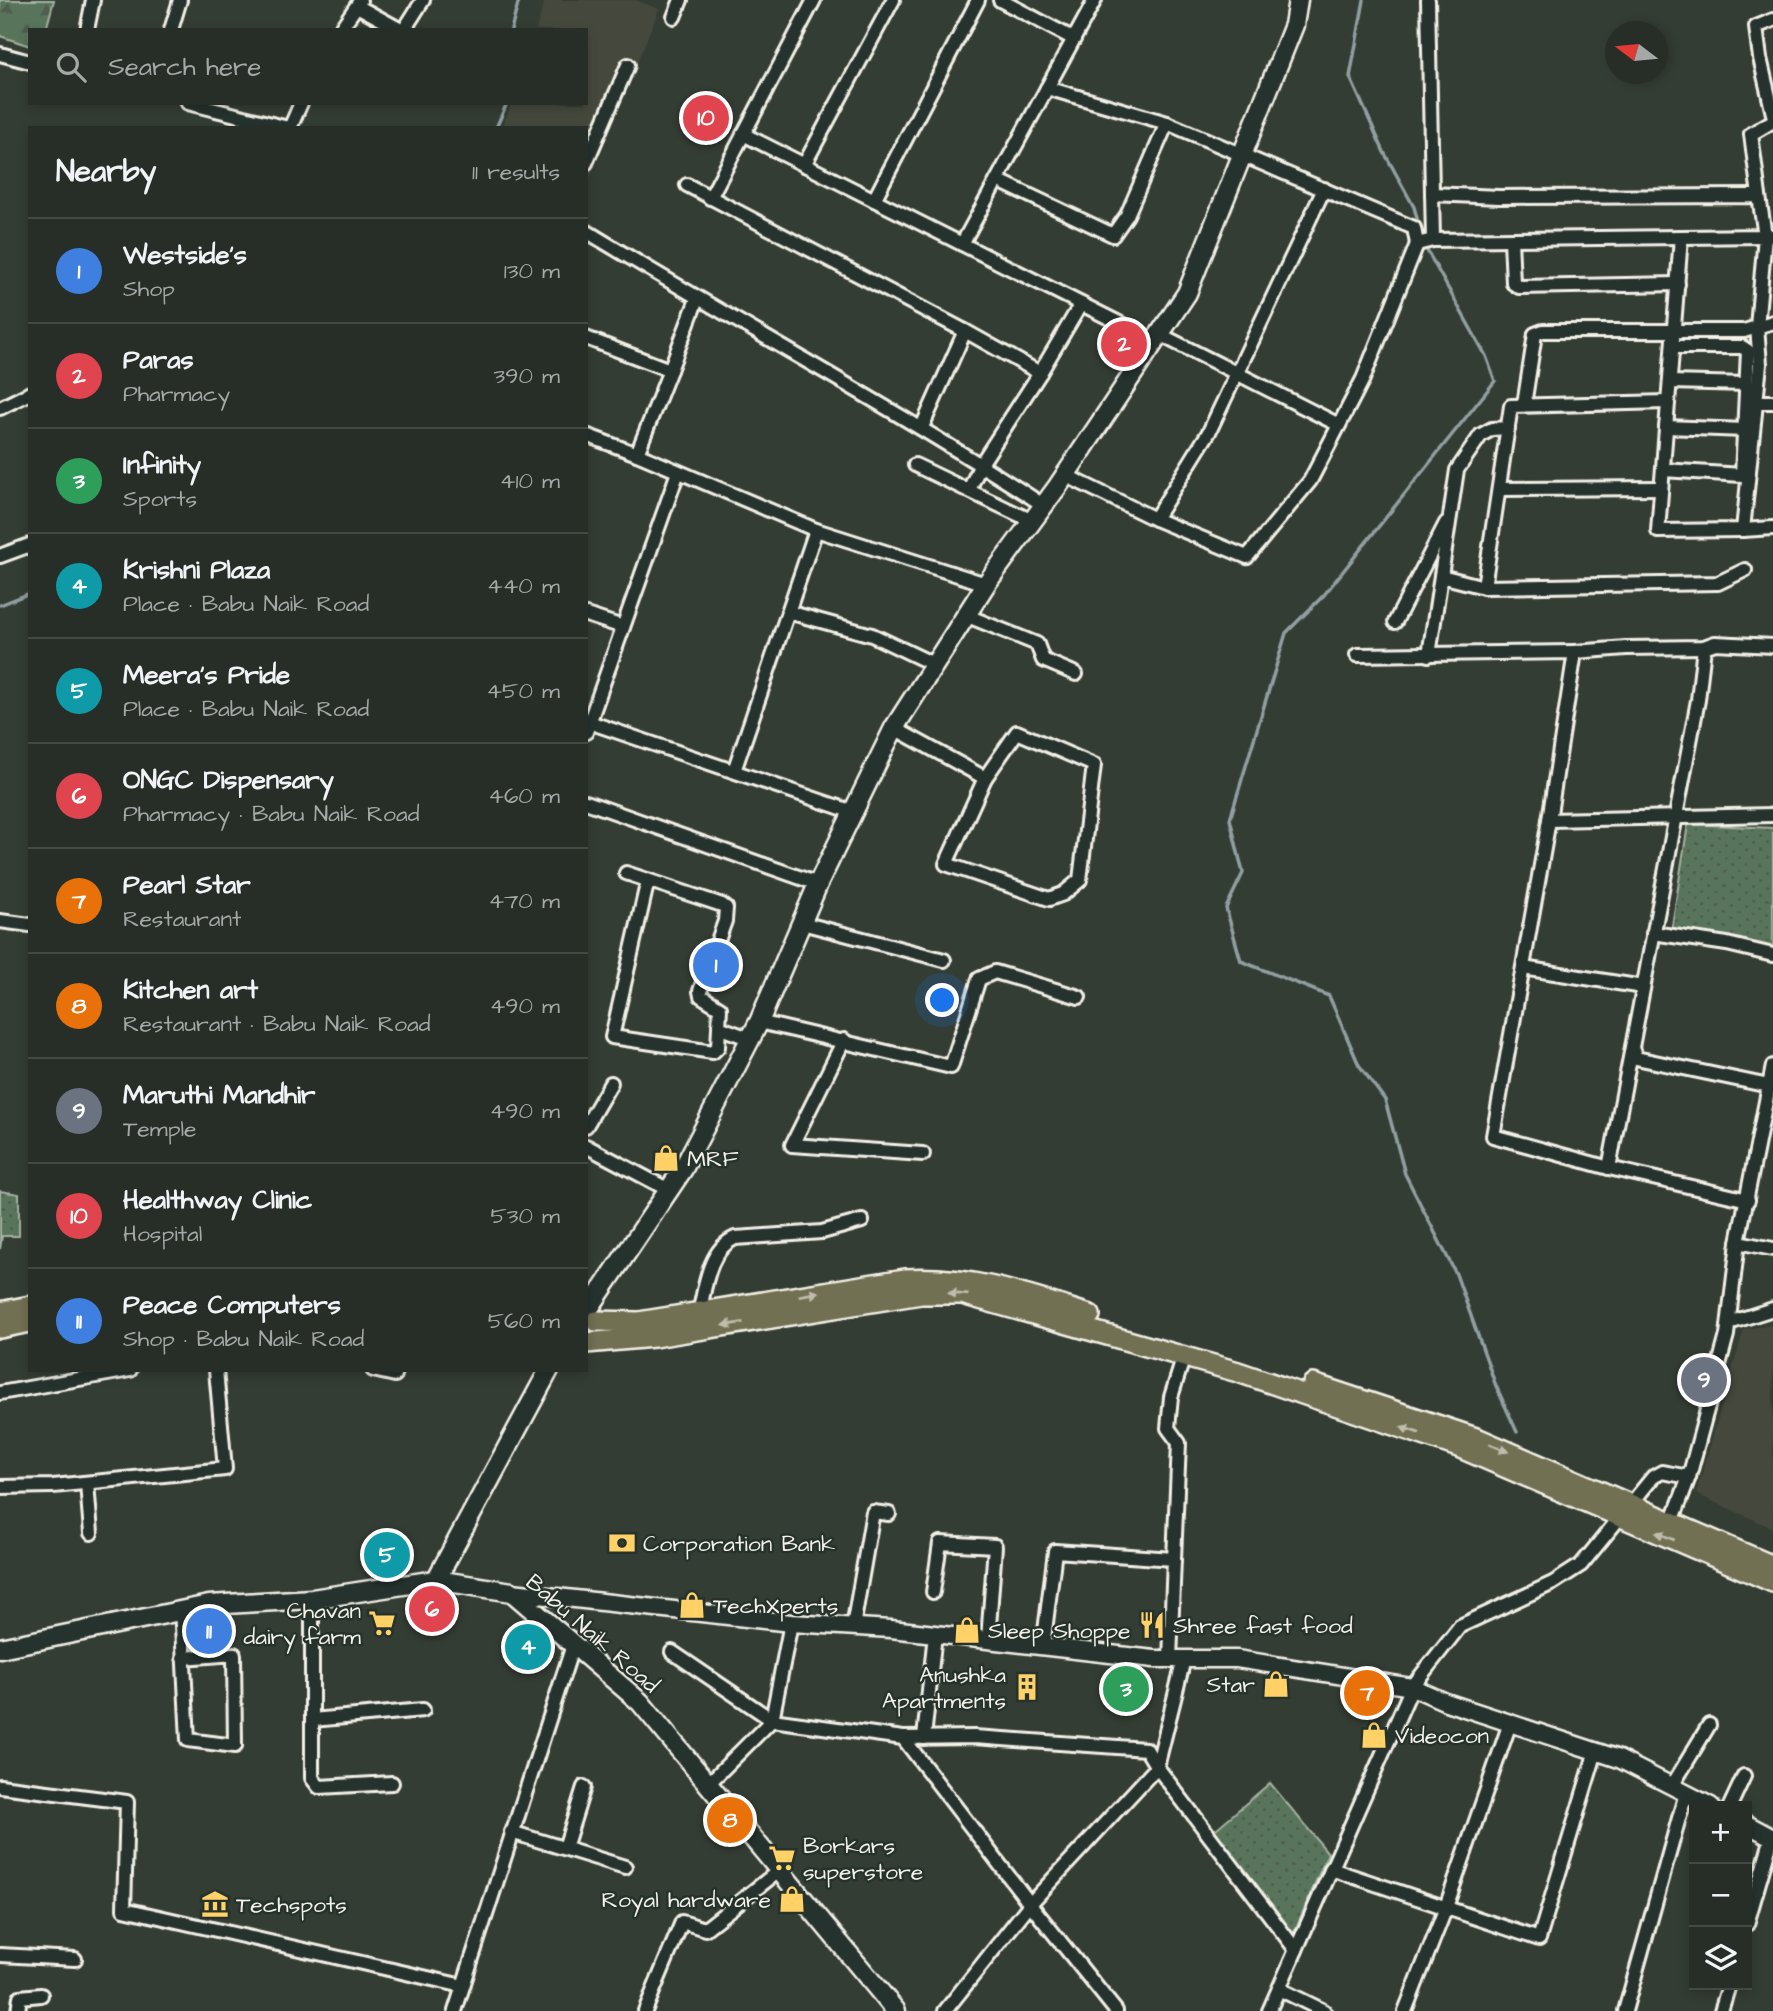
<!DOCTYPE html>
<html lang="en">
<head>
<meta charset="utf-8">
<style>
  body { margin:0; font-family:"Architects Daughter",sans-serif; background:#333a33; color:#f1f3f6 }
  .controls { position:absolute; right:21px; bottom:21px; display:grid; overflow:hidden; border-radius:0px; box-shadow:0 4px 10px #0003 }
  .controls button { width:63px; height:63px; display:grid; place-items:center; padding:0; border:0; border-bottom:2px solid #434a44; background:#272e27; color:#f1f3f6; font:35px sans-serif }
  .compass { position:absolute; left:1605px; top:21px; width:63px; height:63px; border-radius:50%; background:#272e27; box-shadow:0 4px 10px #0003; rotate:286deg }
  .you { position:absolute; left:943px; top:1001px; width:24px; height:24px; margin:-18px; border:5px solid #fff; border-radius:50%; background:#1a73e8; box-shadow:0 0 0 10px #1a73e833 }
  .badge { display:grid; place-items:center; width:46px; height:46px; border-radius:50%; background:#8c9099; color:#fff; font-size:23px; font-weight:700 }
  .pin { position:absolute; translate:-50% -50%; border:4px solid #fff; box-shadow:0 2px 7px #0006 }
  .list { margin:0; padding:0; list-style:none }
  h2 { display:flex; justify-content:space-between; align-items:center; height:91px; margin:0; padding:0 28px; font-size:30px }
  h2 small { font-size:23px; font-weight:400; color:#a4a8a7 }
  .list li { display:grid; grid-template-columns:46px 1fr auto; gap:21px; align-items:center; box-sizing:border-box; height:105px; padding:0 28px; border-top:2px solid #434a44 }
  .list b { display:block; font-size:26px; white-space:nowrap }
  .list p { margin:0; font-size:23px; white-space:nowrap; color:#a4a8a7 }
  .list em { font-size:23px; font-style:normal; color:#a4a8a7 }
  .icon { flex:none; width:38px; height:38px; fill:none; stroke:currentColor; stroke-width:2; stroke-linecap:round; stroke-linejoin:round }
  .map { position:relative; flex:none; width:1773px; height:2011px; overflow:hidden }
  .search { position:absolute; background:#272e27; box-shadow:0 4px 10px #0003; left:28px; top:28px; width:560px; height:77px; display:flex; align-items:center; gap:18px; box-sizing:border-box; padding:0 24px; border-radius:0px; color:#a4a8a7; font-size:26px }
  .panel { position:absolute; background:#272e27; box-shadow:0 4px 10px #0003; left:28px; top:126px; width:560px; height:1246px; border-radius:0px }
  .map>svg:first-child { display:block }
</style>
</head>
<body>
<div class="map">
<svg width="1773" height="2011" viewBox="0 0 1773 2011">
  <defs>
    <pattern id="green-dots" width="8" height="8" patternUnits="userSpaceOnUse" patternTransform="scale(1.75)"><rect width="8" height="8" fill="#58745b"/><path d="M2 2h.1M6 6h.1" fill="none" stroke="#505c4f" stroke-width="1.8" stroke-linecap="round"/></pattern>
    <pattern id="forest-firs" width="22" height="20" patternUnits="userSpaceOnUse" patternTransform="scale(1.75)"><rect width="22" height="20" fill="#58745b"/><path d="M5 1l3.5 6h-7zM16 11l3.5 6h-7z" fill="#505c4f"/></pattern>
  </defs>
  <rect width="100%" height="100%" fill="#343d34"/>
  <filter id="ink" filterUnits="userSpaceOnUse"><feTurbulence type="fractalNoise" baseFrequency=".0143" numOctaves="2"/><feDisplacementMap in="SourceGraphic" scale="14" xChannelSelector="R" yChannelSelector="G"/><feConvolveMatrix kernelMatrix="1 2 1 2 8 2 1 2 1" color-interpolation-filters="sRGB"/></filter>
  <g filter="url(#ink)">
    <g fill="#44483d">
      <path d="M 545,0 L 635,0 L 659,9 L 586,188 L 586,128 L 502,128 L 512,103 L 586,103 L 586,30 L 536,30 Z"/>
      <path d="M 1773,1325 L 1773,1528 L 1696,1494 L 1744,1329 Z"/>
    </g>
    <g fill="url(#green-dots)" stroke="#a6b2a2" stroke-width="2">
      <path d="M 1688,824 L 1773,828 L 1773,950 L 1671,932 Z"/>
      <path d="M 0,1191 L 19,1194 L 19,1236 L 2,1236 L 0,1249 Z"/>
      <path d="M 1270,1783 L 1328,1853 L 1293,1935 L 1210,1834 Z"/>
    </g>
    <path fill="url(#forest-firs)" stroke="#a6b2a2" stroke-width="2" d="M 0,0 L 54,0 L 46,30 L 30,30 L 30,46 L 0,36 Z"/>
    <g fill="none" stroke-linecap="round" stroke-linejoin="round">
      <g stroke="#92a0a3" stroke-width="3.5">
        <path d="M 1364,0 L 1350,77 L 1384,152 L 1414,207 L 1419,226"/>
        <path d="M 511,30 L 519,0"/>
        <path d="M 496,128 L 507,103"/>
        <path d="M 1425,247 L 1486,356 L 1495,381 L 1324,595 L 1286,633 L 1230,819 L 1243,873 L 1226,908 L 1241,961 L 1329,996 L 1359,1065 L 1385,1100 L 1405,1174 L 1456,1274 L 1496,1386 L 1517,1432"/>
        <path d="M 0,605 L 30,593"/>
      </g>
      <defs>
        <g id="minor">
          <path d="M 1000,0 L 1074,39"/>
          <path d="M 357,6 L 401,30"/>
          <path d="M 674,17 L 681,0"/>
          <path d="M 1773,20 L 1756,27 L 1760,58 L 1773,114"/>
          <path d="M 87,30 L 93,0"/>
          <path d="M 171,30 L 180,0"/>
          <path d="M 340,30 L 360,1"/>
          <path d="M 404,30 L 423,0"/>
          <path d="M 0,54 L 30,62"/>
          <path d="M 1047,88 L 1167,123 L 1414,228 L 1417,244 L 1433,240 L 1428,0"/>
          <path d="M 188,103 L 288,128"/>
          <path d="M 290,128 L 301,103"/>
          <path d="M 743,134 L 1155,341"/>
          <path d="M 586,163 L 628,65"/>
          <path d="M 804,165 L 893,0"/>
          <path d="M 997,180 L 1113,235 L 1127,215 L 1167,123"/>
          <path d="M 687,185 L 965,331 L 922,427"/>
          <path d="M 1432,194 L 1499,197 L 1759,196 L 1765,236 L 1433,240"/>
          <path d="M 1759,196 L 1751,134 L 1773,121"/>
          <path d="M 710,198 L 814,0"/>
          <path d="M 874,200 L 978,0"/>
          <path d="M 586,231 C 738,324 895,408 1043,505"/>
          <path d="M 1681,237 L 1658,531 L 1743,530 L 1760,364 L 1757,327 L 1765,236 L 1771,236"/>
          <path d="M 1511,240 L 1513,283 L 1519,287 L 1678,284"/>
          <path d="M 962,244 L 1095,0"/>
          <path d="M 965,331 L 1040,373 L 981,464 L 969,490"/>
          <path d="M 1159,334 L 1339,425"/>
          <path d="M 586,338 L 670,370 L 697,299"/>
          <path d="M 1040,373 L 1081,304"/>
          <path d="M 1670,382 L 1747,384"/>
          <path d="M 1756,402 L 1773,402"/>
          <path d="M 1524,405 L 1535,334 L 1543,331 L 1744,331 L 1773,322"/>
          <path d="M 0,408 L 30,393"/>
          <path d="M 1666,427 L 1745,430"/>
          <path d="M 586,435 L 637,454 L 670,370"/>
          <path d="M 637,454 L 816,530 L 734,771"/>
          <path d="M 915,465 L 1032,521"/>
          <path d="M 1663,470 L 1742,475 L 1748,351 L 1742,347 L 1673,347"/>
          <path d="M 1065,475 L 1155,519 L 1247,557 L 1310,481 L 1363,379 L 1417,244"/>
          <path d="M 1499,489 L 1661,488"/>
          <path d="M 1155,519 L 1209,432 L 1324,189"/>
          <path d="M 816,530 L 986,584"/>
          <path d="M 1743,530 L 1773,528"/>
          <path d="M 0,556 L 30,545"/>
          <path d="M 1441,576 L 1484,587 L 1718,583 L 1745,570"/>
          <path d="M 1484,587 L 1511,406 L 1668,402"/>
          <path d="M 788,612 L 872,635 L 933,664"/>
          <path d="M 586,615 L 623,627"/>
          <path d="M 965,615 L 1037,644 L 1043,660 L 1076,674"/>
          <path d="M 1395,622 L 1446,523"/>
          <path d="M 1575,652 L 1626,648 L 1704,647 L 1715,643 L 1773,646"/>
          <path d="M 1357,655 L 1575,652 L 1549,820 L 1493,1136 L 1609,1168 L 1748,1200"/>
          <path d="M 1429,655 L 1457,470 L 1481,435 L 1492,429 L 1508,428"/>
          <path d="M 589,722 L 853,812"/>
          <path d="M 894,728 L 985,778"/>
          <path d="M 586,732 L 678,472"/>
          <path d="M 1017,732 L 1094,765 L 1080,880 L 1063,894 L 1049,899 L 946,864 L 985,778 Z"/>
          <path d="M 586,802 L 818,884"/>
          <path d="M 1549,820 L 1773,815"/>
          <path d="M 626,873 L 722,905 L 726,908 L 725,921 L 700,991 L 701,996 L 720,1008 L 718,1047 L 713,1052 L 612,1037 L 648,880"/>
          <path d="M 0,921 L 30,925"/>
          <path d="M 802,923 L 944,960"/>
          <path d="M 1653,933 L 1727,944 L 1773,955"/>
          <path d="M 1523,968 L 1643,987"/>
          <path d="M 759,1022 L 951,1067 L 979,979 L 995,972 L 1079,997"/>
          <path d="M 721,1028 L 751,1039"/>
          <path d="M 844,1040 L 792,1145 L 923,1154"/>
          <path d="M 1632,1048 L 1636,1058 L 1769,1086"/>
          <path d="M 586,1126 L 611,1083"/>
          <path d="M 586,1146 L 669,1190"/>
          <path d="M 1609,1168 L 1698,700 L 1704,647"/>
          <path d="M 1738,1242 L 1773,1249"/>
          <path d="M 699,1314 C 705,1288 708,1250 735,1238 L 822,1232 L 862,1221"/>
          <path d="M 1729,1323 L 1773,1309"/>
          <path d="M 373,1370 L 395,1375"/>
          <path d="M 0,1393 L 130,1370"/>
          <path d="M 87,1483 L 91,1533"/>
          <path d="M 0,1487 L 53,1486 L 225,1469 L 216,1370"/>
          <path d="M 1672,1522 L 1689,1477 L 1727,1335 L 1738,1242 L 1773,1066"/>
          <path d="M 1174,1559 L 1179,1443 L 1168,1428 L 1171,1397 L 1184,1356"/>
          <path d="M 933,1592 L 940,1543 L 995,1546 L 988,1640"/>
          <path d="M 312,1599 L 312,1778 L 319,1787 L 392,1783"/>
          <path d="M 181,1611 L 182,1626 L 188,1740 L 235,1746 L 234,1654 L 183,1658"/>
          <path d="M 853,1627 L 873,1512 L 889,1514"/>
          <path d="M 1043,1647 L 1055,1551 L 1174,1559 L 1170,1659"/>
          <path d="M 672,1652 L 772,1720 L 903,1738 L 1030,1904 L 1157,1767 L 1296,1950"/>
          <path d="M 312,1720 L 423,1710"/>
          <path d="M 903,1738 L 974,1737 L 1146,1749 L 1157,1767"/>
          <path d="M 924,1738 L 935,1634"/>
          <path d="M 1157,1767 L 1184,1659"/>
          <path d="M 708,1784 L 772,1720 L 791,1623"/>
          <path d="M 0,1786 L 127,1802 L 124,1909 L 463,1986"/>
          <path d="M 1672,1786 L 1709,1725"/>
          <path d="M 1730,1806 L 1744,1776"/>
          <path d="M 511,1832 L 625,1867"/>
          <path d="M 565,1848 L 584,1787"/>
          <path d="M 1331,1869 L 1539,1939 L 1596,1751"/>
          <path d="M 1747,1924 L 1772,1837"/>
          <path d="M 0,1955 L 75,1959"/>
          <path d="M 1279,1989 L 1324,2011"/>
          <path d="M 18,2011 L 20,1997 L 41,1995"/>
          <path d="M 455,2011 L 573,1645"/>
          <path d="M 645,2011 L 682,1922 L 705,1929 L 780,1870"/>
          <path d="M 945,2011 L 1030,1904 L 1116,2011"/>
          <path d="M 1269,2011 L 1412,1687 L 1460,1626 L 1553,1583 L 1581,1565 L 1653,1477 L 1662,1472 L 1689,1477"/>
          <path d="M 1405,2011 L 1445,1910 L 1510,1723"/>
          <path d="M 1625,2011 L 1686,1793"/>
          <path d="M 1721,2011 L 1729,1985"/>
        </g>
        <g id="tertiary">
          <path d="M 512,1592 L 791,1623 L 891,1629 L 1154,1659 L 1237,1659 L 1412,1687 L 1446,1702 L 1619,1759 L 1711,1806"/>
          <path d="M 1747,1824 L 1773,1838"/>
        </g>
        <g id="secondary">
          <path d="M 588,1310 L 683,1169 L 759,1022 L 818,884 L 894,728 L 986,584 L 1058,486 L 1187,293 L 1294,25 L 1298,0"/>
          <path d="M 436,1580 L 549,1370"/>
          <path d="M 0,1648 L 209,1605 L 312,1599 L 436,1580 L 512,1592 L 640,1702 L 896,2011"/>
        </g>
        <g id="primary">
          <path d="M 0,1312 L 30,1306"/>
          <path d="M 596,1321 L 639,1322 L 905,1279 C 971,1275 1029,1296 1090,1315"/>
          <path d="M 0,1328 L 30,1322"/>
          <path d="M 586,1343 L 654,1337 L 921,1294 L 962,1294 L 1238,1372 L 1458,1447 L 1773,1582"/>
          <path d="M 1313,1384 L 1479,1439 L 1773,1566"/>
        </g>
      </defs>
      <use href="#minor" stroke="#f4f1e8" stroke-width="18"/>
      <use href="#tertiary" stroke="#f4f1e8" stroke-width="21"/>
      <use href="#secondary" stroke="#f4f1e8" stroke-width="23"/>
      <use href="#primary" stroke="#f4f1e8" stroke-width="24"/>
      <use href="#minor" stroke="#26332d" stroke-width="12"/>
      <use href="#tertiary" stroke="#26332d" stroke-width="16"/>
      <use href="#secondary" stroke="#26332d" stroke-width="18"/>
      <use href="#primary" stroke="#716f52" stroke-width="19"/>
    </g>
    <defs><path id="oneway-solid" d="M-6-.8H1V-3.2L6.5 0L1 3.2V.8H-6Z" transform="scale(1.75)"/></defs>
    <g fill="#c0bdac">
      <use href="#oneway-solid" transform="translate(809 1294) rotate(-10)"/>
      <use href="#oneway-solid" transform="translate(958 1294) rotate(-175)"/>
      <use href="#oneway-solid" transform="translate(733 1324) rotate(171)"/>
      <use href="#oneway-solid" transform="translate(1410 1430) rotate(-161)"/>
      <use href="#oneway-solid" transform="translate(1499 1448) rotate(23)"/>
      <use href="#oneway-solid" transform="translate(1665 1536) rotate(-157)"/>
    </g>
  </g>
  <defs>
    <symbol id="shop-bare" viewBox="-9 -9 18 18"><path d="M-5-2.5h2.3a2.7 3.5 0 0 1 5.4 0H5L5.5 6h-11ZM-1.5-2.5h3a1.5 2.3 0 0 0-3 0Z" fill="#ffd166" stroke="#26332d" stroke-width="2.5" paint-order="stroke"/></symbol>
    <symbol id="bank-bare" viewBox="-9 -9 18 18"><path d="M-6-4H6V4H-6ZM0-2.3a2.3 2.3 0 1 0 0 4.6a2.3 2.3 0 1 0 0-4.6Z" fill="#ffd166" stroke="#26332d" stroke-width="2.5" paint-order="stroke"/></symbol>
    <symbol id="supermarket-bare" viewBox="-9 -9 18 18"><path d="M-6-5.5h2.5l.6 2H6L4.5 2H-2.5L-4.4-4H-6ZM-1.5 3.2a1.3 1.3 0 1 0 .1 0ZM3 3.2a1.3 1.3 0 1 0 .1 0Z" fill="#ffd166" stroke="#26332d" stroke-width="2.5" paint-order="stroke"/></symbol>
    <symbol id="restaurant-bare" viewBox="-9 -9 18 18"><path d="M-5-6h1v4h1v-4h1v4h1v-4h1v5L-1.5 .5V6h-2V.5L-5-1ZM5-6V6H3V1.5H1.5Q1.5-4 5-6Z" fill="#ffd166" stroke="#26332d" stroke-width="2.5" paint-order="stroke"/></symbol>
    <symbol id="building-bare" viewBox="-9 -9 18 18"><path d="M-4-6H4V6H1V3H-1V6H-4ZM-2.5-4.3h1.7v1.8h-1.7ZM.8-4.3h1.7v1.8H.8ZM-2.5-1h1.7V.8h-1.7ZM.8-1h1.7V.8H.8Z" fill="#ffd166" stroke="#26332d" stroke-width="2.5" paint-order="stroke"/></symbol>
    <symbol id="museum-bare" viewBox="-9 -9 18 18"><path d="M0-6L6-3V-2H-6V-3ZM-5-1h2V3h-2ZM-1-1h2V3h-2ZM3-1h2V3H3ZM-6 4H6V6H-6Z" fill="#ffd166" stroke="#26332d" stroke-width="2.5" paint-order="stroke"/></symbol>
  </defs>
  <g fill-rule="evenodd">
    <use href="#shop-bare" x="647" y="1139" width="38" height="38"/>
    <use href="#bank-bare" x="603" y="1524" width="38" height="38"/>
    <use href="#shop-bare" x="673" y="1586" width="38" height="38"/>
    <use href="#supermarket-bare" x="363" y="1604" width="38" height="38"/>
    <use href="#restaurant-bare" x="1133" y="1606" width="38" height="38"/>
    <use href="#shop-bare" x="948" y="1611" width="38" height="38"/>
    <use href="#shop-bare" x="1257" y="1665" width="38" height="38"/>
    <use href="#building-bare" x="1008" y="1668" width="38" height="38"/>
    <use href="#shop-bare" x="1355" y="1716" width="38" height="38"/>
    <use href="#supermarket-bare" x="763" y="1839" width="38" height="38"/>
    <use href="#shop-bare" x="773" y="1880" width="38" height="38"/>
    <use href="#museum-bare" x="196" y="1885" width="38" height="38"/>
  </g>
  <g text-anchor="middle" stroke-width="5" stroke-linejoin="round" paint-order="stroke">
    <g font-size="23" fill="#f4f1e8" stroke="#26332d" text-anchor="start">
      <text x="687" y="1166">MRF</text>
      <text x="643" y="1551">Corporation Bank</text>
      <text x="713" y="1613">TechXperts</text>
      <text x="361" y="1618" text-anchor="end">Chavan<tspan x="361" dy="26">dairy farm</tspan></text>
      <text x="1173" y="1633">Shree fast food</text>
      <text x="988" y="1638">Sleep Shoppe</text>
      <text x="1006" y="1682" text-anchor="end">Anushka<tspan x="1006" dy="26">Apartments</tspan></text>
      <text x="1255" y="1692" text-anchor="end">Star</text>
      <text x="1395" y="1743">Videocon</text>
      <text x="803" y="1853">Borkars<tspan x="803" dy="26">superstore</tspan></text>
      <text x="771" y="1907" text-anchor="end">Royal hardware</text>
      <text x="236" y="1912">Techspots</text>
    </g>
    <g font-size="23" fill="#f4f1e8" stroke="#26332d">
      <text transform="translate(593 1633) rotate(41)" y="8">Babu Naik Road</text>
    </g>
  </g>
</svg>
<div class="controls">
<button>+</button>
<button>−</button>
<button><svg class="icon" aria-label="layers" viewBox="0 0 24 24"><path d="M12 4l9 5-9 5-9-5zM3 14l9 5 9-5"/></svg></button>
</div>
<svg class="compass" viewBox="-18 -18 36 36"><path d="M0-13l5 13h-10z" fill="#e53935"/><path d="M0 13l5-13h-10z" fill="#a4a8a7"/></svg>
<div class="you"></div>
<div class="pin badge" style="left:716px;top:965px;background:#3f7fe0">1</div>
<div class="pin badge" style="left:1124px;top:344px;background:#e0444e">2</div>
<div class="pin badge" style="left:1126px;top:1689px;background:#2e9e5b">3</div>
<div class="pin badge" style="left:528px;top:1647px;background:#0f9aa8">4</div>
<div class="pin badge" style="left:387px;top:1555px;background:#0f9aa8">5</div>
<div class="pin badge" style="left:432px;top:1609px;background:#e0444e">6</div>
<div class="pin badge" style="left:1367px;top:1693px;background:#e8710a">7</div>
<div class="pin badge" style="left:730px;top:1820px;background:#e8710a">8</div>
<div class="pin badge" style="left:1704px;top:1380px;background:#6b7280">9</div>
<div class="pin badge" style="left:706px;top:118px;background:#e0444e">10</div>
<div class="pin badge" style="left:209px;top:1631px;background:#3f7fe0">11</div>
<div class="search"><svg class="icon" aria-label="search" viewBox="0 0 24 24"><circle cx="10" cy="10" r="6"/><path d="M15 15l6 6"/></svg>Search here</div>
<section class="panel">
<h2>Nearby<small>11 results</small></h2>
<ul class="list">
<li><span class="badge" style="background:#3f7fe0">1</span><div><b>Westside's</b><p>Shop</p></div><em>130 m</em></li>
<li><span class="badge" style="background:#e0444e">2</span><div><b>Paras</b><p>Pharmacy</p></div><em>390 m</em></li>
<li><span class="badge" style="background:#2e9e5b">3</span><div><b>Infinity</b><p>Sports</p></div><em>410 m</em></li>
<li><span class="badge" style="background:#0f9aa8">4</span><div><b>Krishni Plaza</b><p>Place · Babu Naik Road</p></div><em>440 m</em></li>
<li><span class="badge" style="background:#0f9aa8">5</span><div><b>Meera's Pride</b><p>Place · Babu Naik Road</p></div><em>450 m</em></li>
<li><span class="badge" style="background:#e0444e">6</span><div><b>ONGC Dispensary</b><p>Pharmacy · Babu Naik Road</p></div><em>460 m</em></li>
<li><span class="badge" style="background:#e8710a">7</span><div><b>Pearl Star</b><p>Restaurant</p></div><em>470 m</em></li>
<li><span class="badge" style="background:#e8710a">8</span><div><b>Kitchen art</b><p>Restaurant · Babu Naik Road</p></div><em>490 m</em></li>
<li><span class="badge" style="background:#6b7280">9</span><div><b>Maruthi Mandhir</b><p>Temple</p></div><em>490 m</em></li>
<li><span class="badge" style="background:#e0444e">10</span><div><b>Healthway Clinic</b><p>Hospital</p></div><em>530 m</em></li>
<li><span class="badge" style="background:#3f7fe0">11</span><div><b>Peace Computers</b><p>Shop · Babu Naik Road</p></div><em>560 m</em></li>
</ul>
</section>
</div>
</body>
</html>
